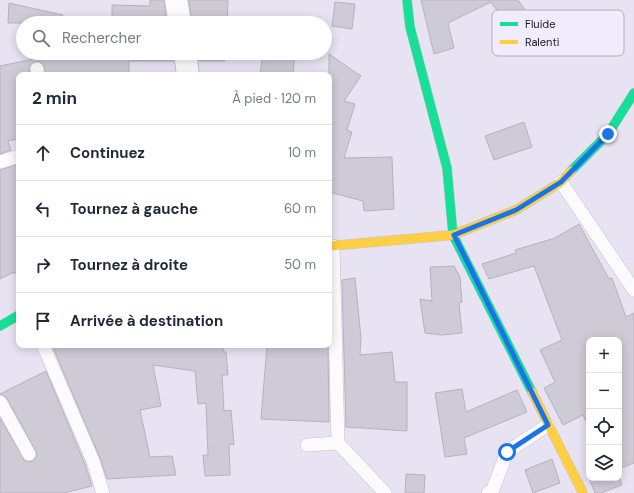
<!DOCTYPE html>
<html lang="fr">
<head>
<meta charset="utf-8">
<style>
  body { margin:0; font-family:"DM Sans",sans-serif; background:#f6f6f7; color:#1f2937 }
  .controls { position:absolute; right:12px; bottom:12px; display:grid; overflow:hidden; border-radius:8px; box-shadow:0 2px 10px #0003 }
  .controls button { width:36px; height:36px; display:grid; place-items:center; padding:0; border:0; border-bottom:1px solid #e0e1e3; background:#fff; color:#1f2937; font:20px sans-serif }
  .stop { position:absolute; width:12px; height:12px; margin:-9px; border:3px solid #1a73e8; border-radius:50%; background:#fff }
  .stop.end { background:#1a73e8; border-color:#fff; box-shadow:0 1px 4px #0008 }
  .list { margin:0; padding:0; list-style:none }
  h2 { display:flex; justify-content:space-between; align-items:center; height:52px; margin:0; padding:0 16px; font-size:17px }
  h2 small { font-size:13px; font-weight:400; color:#747a83 }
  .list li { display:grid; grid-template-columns:26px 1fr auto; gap:12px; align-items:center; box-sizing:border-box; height:56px; padding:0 16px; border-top:1px solid #e0e1e3 }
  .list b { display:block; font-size:15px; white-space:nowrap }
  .list em { font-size:13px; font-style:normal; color:#747a83 }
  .icon { flex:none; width:22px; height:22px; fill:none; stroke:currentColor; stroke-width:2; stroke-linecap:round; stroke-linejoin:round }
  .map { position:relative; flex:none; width:634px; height:493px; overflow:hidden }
  .search { position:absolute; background:#fff; box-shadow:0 2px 10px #0003; left:16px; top:16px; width:316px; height:44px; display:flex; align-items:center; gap:10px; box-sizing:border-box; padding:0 14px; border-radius:22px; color:#747a83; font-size:15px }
  .panel { position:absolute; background:#fff; box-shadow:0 2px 10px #0003; left:16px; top:72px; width:316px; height:276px; border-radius:8px }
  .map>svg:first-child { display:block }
</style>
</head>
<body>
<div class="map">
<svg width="634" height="493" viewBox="0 0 634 493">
  <rect width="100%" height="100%" fill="#e7e3f2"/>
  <g fill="#cecad6" stroke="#b5b2bd">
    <path d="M 150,0 L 164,0 L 167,23 L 112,23 L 112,5 L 150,6 Z"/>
    <path d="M 189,0 L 228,0 L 227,23 L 192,23 Z"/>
    <path d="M 421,0 L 518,0 L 528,14 L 510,28 L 491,2 L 448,23 L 454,48 L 434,54 Z"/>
    <path d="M 335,2 L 355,4 L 352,29 L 332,26 Z"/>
    <path d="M 9,3 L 63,15 L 62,23 L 8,23 Z"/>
    <path d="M 63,53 L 173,53 L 174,61 L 129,61 L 129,75 L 46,75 L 43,64 L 39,61 L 32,63 L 29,67 L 30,75 L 19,75 L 19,139 L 8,141 L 11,150 L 0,154 L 0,66 Z"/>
    <path d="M 198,53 L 226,53 L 225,61 L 199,61 Z"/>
    <path d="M 263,53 L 295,53 L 293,75 L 260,75 Z"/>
    <path d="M 329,54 L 361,76 L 344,101 L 355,104 L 347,130 L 352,132 L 344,158 L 392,157 L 394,209 L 364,211 L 363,201 L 329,192 Z"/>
    <path d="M 524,122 L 532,147 L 494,160 L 485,136 Z"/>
    <path d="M 16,165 L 19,176 L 19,273 L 12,273 L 0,279 L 0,170 Z"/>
    <path d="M 579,224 L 609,279 L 612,278 L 626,317 L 634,313 L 634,463 L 619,469 L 619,340 L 589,340 L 589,428 L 583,415 L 563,425 L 544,388 L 555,382 L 540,350 L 562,340 L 534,266 L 489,279 L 482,264 L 516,253 L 515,250 L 555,238 Z"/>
    <path d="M 454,266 L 460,277 L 462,302 L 459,303 L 462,333 L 442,335 L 425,333 L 420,299 L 432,301 L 430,267 Z"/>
    <path d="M 355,278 L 361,338 L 360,355 L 392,352 L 395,382 L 407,382 L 407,431 L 346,427 L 342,280 Z"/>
    <path d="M 52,345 L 223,345 L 224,352 L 226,352 L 228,375 L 222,375 L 224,411 L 231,410 L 234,445 L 229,444 L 230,475 L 205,476 L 203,455 L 208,455 L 206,403 L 198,404 L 195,371 L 153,365 L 161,406 L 140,410 L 150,457 L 172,456 L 176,475 L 107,479 L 100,458 Z"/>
    <path d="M 267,345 L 328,345 L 329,422 L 261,419 Z"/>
    <path d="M 46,371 L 85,464 L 92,486 L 64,493 L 0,493 L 0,418 L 25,461 L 28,462 L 33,461 L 36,458 L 37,454 L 7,398 L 0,394 Z"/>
    <path d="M 462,389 L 466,412 L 517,390 L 527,412 L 464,438 L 467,454 L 445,457 L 435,393 Z"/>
    <path d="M 552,459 L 560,483 L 533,493 L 525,470 Z"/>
    <path d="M 406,474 L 425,475 L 424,493 L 405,493 Z"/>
    <path d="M 619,476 L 622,485 L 601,493 L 595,493 L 589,478 L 619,478 Z"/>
  </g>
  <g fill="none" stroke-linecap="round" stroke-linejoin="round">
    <defs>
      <g id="lane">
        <path d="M 37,69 L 38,75"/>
        <path d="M 0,162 L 19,156"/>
        <path d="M 561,182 L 634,290"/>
        <path d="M 333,246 L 338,443"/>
        <path d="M 43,345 L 93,461 L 103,493"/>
        <path d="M 0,402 L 29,454"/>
        <path d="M 307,445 L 338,443 L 385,493"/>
        <path d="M 488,493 L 493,489 L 507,452 L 548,425"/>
      </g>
      <g id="street">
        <path d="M 176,0 L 180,23"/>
        <path d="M 185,53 L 188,75"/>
      </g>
      <g id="fast">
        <path d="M 407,0 L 410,27 L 447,168 L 453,235 L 532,392"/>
        <path d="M 571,171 L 608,134 L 634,93"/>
        <path d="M 0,326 L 19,315"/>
      </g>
      <g id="slow">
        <path d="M 329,246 L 453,235 L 516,210 L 561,182 L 571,171"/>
        <path d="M 532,392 L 583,493"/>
      </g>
    </defs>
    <use href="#lane" stroke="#c4c1cd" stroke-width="14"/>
    <use href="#street" stroke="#c4c1cd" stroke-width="24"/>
    <use href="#fast" stroke="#c4c1cd" stroke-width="10"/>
    <use href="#slow" stroke="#c4c1cd" stroke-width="10"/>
    <use href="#lane" stroke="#fbfbfd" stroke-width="13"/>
    <use href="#street" stroke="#fbfbfd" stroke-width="22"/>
    <use href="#fast" stroke="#16e098" stroke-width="9"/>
    <use href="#slow" stroke="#ffcf43" stroke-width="9"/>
  </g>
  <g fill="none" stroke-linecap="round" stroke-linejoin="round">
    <path stroke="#1a73e8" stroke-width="5" d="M 507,452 L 548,425 L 454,235 L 516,210 L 561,182 L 608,134"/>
  </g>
  <rect x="492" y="10" width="132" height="46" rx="6" fill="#f0ecfc" stroke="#afacba" stroke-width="1"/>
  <rect x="500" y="22" width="18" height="4" fill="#16e098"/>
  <rect x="500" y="40" width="18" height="4" fill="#ffcf43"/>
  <g font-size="11" fill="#18161f">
    <text x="525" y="28">Fluide</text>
    <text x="525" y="46">Ralenti</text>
  </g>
</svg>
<div class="controls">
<button>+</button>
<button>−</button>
<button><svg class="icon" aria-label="locate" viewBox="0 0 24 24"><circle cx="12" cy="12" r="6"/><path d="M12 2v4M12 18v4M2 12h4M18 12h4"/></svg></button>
<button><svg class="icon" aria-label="layers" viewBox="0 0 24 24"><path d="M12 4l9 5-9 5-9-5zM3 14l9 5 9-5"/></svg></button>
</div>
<div class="stop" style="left:507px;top:452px"></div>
<div class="stop end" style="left:608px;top:134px"></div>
<div class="search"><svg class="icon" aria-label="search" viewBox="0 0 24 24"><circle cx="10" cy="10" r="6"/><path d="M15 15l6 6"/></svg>Rechercher</div>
<section class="panel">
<h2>2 min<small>À pied · 120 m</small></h2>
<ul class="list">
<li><svg class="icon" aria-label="ahead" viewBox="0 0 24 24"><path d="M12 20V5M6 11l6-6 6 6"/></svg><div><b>Continuez</b></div><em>10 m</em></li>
<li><svg class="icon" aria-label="left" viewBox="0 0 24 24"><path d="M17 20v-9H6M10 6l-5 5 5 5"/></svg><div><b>Tournez à gauche</b></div><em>60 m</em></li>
<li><svg class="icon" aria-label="right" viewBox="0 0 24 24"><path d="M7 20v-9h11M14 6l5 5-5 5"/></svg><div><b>Tournez à droite</b></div><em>50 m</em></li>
<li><svg class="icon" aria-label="arrive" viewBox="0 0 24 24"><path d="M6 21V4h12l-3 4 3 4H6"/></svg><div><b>Arrivée à destination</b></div></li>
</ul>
</section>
</div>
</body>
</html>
